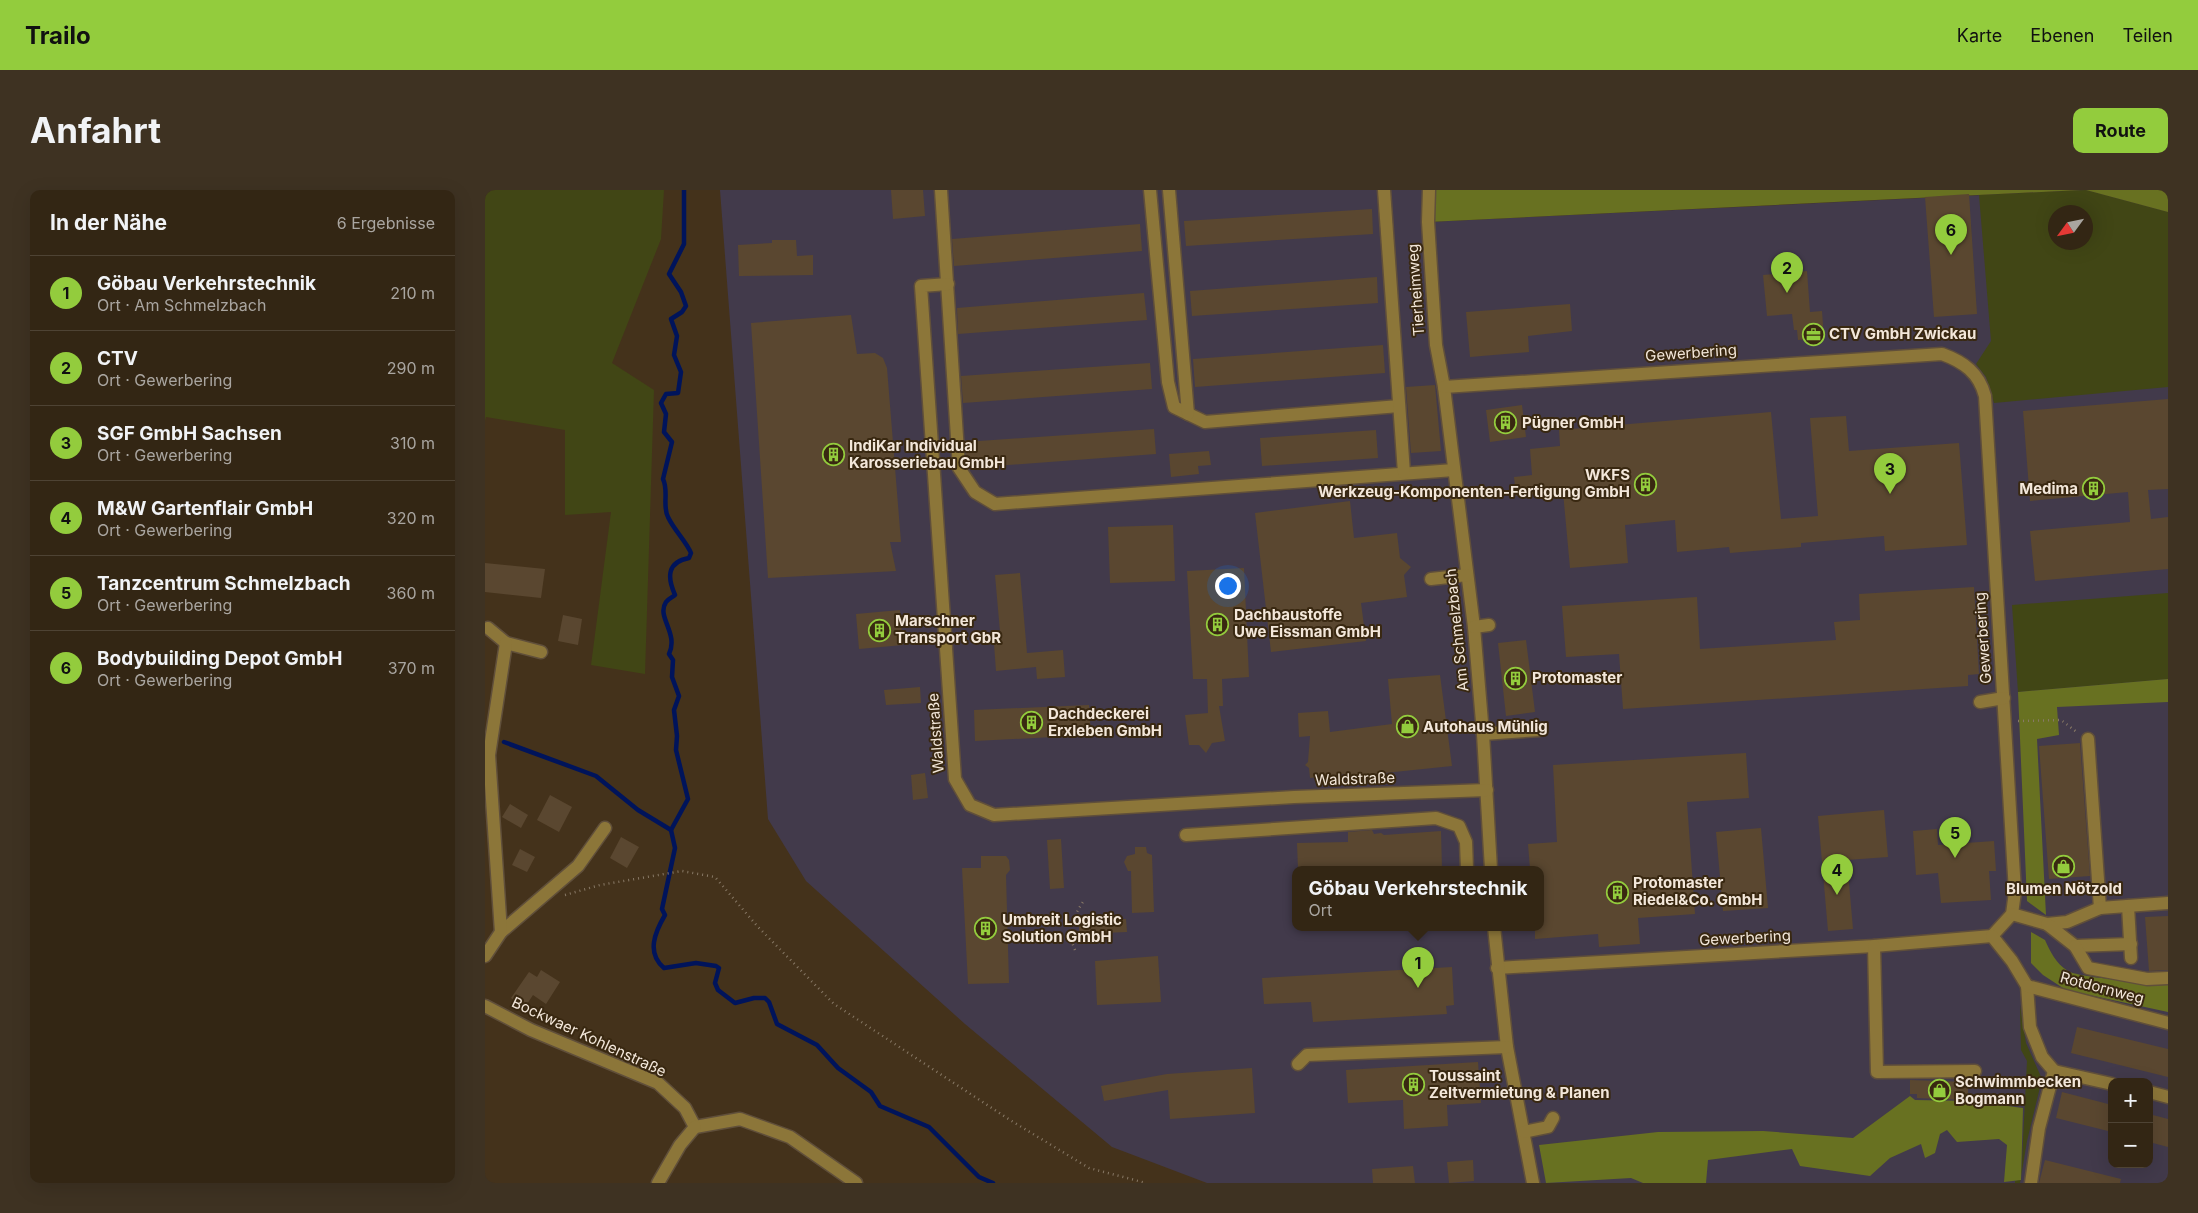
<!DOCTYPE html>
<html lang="de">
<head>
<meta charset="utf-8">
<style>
  body { margin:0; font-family:Inter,sans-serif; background:#3e3222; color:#f1f3f6 }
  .controls { position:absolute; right:15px; bottom:15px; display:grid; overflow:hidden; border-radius:10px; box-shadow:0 5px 20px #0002 }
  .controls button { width:45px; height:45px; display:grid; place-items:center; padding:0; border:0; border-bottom:1px solid #4e4334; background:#332614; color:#f1f3f6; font:25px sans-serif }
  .compass { position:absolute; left:1563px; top:15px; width:45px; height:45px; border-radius:50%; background:#332614; box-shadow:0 5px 20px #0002; rotate:237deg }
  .you { position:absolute; left:742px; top:395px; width:18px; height:18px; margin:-12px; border:4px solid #fff; border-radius:50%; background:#1a73e8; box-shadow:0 0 0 8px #1a73e833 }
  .badge { display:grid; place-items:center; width:32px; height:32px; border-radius:50%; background:#93cc3d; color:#111; font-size:16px; font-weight:700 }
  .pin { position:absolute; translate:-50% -41px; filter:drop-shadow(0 1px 2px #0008) }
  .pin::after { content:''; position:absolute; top:26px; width:18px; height:15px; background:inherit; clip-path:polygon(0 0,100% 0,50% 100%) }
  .popup { position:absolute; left:807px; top:676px; width:252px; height:65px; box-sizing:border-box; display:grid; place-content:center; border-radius:10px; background:#332614; filter:drop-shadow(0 1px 4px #0005); font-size:16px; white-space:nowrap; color:#a9a5a0 }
  .popup b { font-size:19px; color:#f1f3f6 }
  .popup::after { content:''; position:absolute; left:50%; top:100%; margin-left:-10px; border:10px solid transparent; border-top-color:#332614 }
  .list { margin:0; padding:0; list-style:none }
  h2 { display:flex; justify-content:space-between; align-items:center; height:65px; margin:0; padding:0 20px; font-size:21px }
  h2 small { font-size:16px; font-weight:400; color:#a9a5a0 }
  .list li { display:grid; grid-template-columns:32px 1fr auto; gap:15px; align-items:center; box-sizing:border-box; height:75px; padding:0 20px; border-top:1px solid #4e4334 }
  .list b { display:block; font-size:19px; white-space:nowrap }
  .list p { margin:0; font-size:16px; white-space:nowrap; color:#a9a5a0 }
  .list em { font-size:16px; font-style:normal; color:#a9a5a0 }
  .map { position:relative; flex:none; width:1683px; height:993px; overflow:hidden; border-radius:10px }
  header { display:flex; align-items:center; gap:30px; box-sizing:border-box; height:70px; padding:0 25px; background:#93cc3d; color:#111 }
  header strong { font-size:24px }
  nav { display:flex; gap:28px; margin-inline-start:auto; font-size:18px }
  .intro { display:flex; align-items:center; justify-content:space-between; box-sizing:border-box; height:120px; padding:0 30px }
  h1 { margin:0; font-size:35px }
  .button { padding:12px 22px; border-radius:10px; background:#93cc3d; color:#111; font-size:18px; font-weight:700 }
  main { display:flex; gap:30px; padding:0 30px }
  aside { flex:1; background:#332614; border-radius:10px; box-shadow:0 5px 20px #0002 }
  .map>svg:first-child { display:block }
</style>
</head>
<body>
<header>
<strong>Trailo</strong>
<nav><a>Karte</a><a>Ebenen</a><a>Teilen</a></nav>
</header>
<div class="intro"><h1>Anfahrt</h1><a class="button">Route</a></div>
<main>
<aside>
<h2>In der Nähe<small>6 Ergebnisse</small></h2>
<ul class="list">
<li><span class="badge">1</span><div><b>Göbau Verkehrstechnik</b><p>Ort · Am Schmelzbach</p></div><em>210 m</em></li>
<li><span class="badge">2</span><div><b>CTV</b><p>Ort · Gewerbering</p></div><em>290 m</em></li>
<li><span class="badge">3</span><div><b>SGF GmbH Sachsen</b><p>Ort · Gewerbering</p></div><em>310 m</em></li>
<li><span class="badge">4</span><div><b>M&amp;W Gartenflair GmbH</b><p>Ort · Gewerbering</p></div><em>320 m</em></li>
<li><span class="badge">5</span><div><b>Tanzcentrum Schmelzbach</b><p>Ort · Gewerbering</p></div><em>360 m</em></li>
<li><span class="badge">6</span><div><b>Bodybuilding Depot GmbH</b><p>Ort · Gewerbering</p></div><em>370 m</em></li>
</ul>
</aside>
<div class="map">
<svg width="1683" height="993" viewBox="0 0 1683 993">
  <rect width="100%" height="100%" fill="#44321b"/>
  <path fill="#423a4b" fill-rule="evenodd" d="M 235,0 L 944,0 L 943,32 L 1601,0 L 1683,22 L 1683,993 L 722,993 L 627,957 L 480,834 L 321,691 L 283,629 ZM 1570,22 L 1600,22 L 1600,52 L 1570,52 ZM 810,679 L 1056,679 L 1056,737 L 810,737 ZM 1627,892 L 1664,892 L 1664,974 L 1627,974 Z"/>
  <g fill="#414615" fill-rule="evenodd">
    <path d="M 0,0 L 179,0 L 176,49 L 127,173 L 169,200 L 160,484 L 106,475 L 126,322 L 80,325 L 80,240 L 1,227 L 0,231 Z"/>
    <path d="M 1601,0 L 1683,22 L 1683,197 L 1509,213 L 1501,187 L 1491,174 L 1506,151 L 1494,5 ZM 1570,22 L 1600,22 L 1600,52 L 1570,52 Z"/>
    <path d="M 1683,403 L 1683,489 L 1533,502 L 1527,415 Z"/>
    <path d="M 1535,815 L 1541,853 L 1557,889 L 1542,951 L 1535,993 L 1530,993 L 1530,991 L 1536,989 L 1542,871 L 1536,860 Z"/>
  </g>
  <g fill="#687121">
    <path d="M 944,0 L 1596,0 L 943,32 Z"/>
    <path d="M 1601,0 L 1683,0 L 1683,22 Z"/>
    <path d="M 1683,489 L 1683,512 L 1572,517 L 1574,545 L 1552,549 L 1561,725 L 1542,711 L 1533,502 Z"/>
    <path d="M 1546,742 L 1560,750 C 1565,761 1571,774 1583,781 C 1594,788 1667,793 1683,793 L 1683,822 L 1581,800 L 1558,785 L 1546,773 Z"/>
    <path d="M 1425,906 L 1430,910 L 1484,911 L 1538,918 L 1536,990 L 1519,992 L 1522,955 L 1514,949 L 1472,952 L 1462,940 L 1455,944 L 1450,963 L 1440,968 L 1436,954 L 1405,968 L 1385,986 L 1315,976 L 1307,959 L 1223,970 L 1221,993 L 1158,993 L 1146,988 L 1061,993 L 1054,955 L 1173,942 L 1278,941 L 1368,948 Z"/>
  </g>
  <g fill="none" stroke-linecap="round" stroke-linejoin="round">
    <g stroke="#00145b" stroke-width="4.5">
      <path d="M 199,0 L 199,54 L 184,84 L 196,102 L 201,116 L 197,122 L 186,129 L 192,146 L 189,165 L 196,182 L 193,203 L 181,204 L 176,213 L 181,224 L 179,242 L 187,252 L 178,289 C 184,301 177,316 183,327 C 189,340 201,351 206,363 L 204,368 C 182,372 182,387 190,405 C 188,407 183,409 181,412 C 171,427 194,443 184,464 L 188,470 L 187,487 L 194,506 L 189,520 L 192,546 L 191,560 L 203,609 L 186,640 L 190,658 L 177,719 L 180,725 C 170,742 161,763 179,778 L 211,773 L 231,776 L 234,778 L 230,793 L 233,800 L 250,813 L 269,808 L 280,808 L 284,812 L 292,834 L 332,855 L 353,878 L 386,902 L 395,916 L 444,937 L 494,987 L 508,993"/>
      <path d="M 19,552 L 111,586 L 153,620 L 186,640"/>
    </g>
  </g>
  <g fill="#5a4730">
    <path d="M 406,0 L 438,0 L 440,26 L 408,29 Z"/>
    <path d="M 1484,4 L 1492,124 L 1449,127 L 1440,7 Z"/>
    <path d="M 887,19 L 888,44 L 701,56 L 699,31 Z"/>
    <path d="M 655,34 L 657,61 L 469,76 L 467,49 Z"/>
    <path d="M 287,50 L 311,50 L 312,66 L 328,65 L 328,85 L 254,86 L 253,55 L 287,53 Z"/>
    <path d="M 1322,81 L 1325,122 L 1337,121 L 1339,148 L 1313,150 L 1312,140 L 1309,140 L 1307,124 L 1282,126 L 1278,85 Z"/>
    <path d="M 892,87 L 893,113 L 707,126 L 705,101 Z"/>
    <path d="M 659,103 L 662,130 L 473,144 L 472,118 Z"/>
    <path d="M 1085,114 L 1087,141 L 1043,146 L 1044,162 L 985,167 L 981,122 Z"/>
    <path d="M 366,125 L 372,164 L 390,163 L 398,168 L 402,178 L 416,352 L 405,352 L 411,381 L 283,388 L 266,133 Z"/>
    <path d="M 898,155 L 900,183 L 710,197 L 708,169 Z"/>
    <path d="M 665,173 L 667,199 L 478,213 L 476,186 Z"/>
    <path d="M 950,195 L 956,261 L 926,263 L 921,197 Z"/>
    <path d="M 1683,209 L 1683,299 L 1663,300 L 1666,329 L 1683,327 L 1683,379 L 1550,391 L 1545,341 L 1645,332 L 1643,302 L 1545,311 L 1538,221 Z"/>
    <path d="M 1037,215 L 1041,247 L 1005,252 L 1001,220 Z"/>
    <path d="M 1286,222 L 1296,329 L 1333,326 L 1325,228 L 1361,226 L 1364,261 L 1474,253 L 1482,355 L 1400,361 L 1399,346 L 1316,353 L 1316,357 L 1245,363 L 1244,357 L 1192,362 L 1190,330 L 1140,335 L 1143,373 L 1085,378 L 1078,302 L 1031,306 L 1029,287 L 1047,285 L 1045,259 L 1075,256 L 1074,240 Z"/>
    <path d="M 669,239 L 671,264 L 483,278 L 482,276 L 480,252 Z"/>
    <path d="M 891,240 L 893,268 L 777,276 L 775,248 Z"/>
    <path d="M 724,261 L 726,275 L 713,276 L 714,284 L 686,287 L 684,264 Z"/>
    <path d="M 865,311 L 869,348 L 912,343 L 915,368 L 926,377 L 919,385 L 922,407 L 876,413 L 881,451 L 786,462 L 770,323 Z"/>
    <path d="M 688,335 L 690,391 L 625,393 L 623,337 Z"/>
    <path d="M 0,373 L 60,379 L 56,408 L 0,402 Z"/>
    <path d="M 759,378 L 764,487 L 737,489 L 738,516 L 734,516 L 740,551 L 727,553 L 721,563 L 714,555 L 704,555 L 700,525 L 723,523 L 722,489 L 708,489 L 702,381 Z"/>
    <path d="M 535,383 L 542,463 L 578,460 L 580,487 L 552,489 L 551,477 L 511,481 L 509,454 L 516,453 L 510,385 Z"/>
    <path d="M 1489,397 L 1494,484 L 1483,485 L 1483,496 L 1138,519 L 1134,464 L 1081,467 L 1077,416 L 1212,407 L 1215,459 L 1351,450 L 1349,432 L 1375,430 L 1374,404 Z"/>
    <path d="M 415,420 L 418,455 L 374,459 L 371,424 Z"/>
    <path d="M 78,425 L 97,429 L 93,455 L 73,451 Z"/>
    <path d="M 1041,450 L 1050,522 L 1021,526 L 1013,453 Z"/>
    <path d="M 955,485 L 967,576 L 861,587 L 861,584 L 825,588 L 824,578 L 820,575 L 823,572 L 825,546 L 814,547 L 813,523 L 843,521 L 845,542 L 907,534 L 903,489 Z"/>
    <path d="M 435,497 L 436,513 L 401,515 L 399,500 Z"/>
    <path d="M 604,515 L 606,545 L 490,551 L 489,520 Z"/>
    <path d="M 1595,553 L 1605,686 L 1564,689 L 1554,556 Z"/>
    <path d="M 1261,563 L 1264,608 L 1202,612 L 1210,724 L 1153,728 L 1155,754 L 1114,757 L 1113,744 L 1050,749 L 1050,737 L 1056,737 L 1056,679 L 1045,679 L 1043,654 L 1072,652 L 1068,575 Z"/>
    <path d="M 440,583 L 443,608 L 428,610 L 426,585 Z"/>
    <path d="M 65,605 L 87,617 L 74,642 L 52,630 Z"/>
    <path d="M 25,614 L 43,625 L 36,638 L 17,627 Z"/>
    <path d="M 1399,620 L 1403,667 L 1362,670 L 1368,739 L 1343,741 L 1333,626 Z"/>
    <path d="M 1276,638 L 1283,718 L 1238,721 L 1231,642 Z"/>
    <path d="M 1452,639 L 1453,655 L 1509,651 L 1511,681 L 1504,681 L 1506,710 L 1456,713 L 1453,683 L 1431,685 L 1428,641 Z"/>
    <path d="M 887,640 L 889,644 L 896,643 L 899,645 L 956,641 L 957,679 L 813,679 L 812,653 L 863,652 L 863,642 Z"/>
    <path d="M 136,647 L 154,657 L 142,678 L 125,668 Z"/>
    <path d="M 576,649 L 579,698 L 565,699 L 562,650 Z"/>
    <path d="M 650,657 L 661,657 L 662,663 L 667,665 L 669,722 L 647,723 L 646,681 L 643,681 L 639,672 L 642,666 L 650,664 Z"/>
    <path d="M 35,659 L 50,667 L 42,682 L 27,675 Z"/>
    <path d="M 496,666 L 521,666 L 524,670 L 525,680 L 521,685 L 524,793 L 483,794 L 477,678 L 496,678 Z"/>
    <path d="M 1683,726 L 1683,780 L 1664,781 L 1660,727 Z"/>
    <path d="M 641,729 L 642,742 L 594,744 L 594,730 Z"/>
    <path d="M 673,766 L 676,812 L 612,815 L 610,771 Z"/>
    <path d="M 967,777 L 969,815 L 961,816 L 962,824 L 828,832 L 826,812 L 779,814 L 777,788 Z"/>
    <path d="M 56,780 L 75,792 L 61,814 L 48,805 L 40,817 L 26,808 L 44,782 L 52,787 Z"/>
    <path d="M 1592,837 L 1683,859 L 1683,887 L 1586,863 Z"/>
    <path d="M 993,872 L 996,913 L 962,915 L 963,936 L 919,939 L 918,910 L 863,913 L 861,880 Z"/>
    <path d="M 767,878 L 770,923 L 685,929 L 683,900 L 619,911 L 616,896 L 682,884 Z"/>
    <path d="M 1425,890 L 1483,892 L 1483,910 L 1432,908 L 1432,904 L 1425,904 Z"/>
    <path d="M 1577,902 L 1627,915 L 1627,942 L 1571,928 Z"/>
    <path d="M 1664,924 L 1683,929 L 1683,957 L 1664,952 Z"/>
    <path d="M 988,970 L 989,991 L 964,993 L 962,972 Z"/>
    <path d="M 1560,970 L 1636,989 L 1635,993 L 1554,993 Z"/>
    <path d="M 928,976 L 930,993 L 888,993 L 887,979 Z"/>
  </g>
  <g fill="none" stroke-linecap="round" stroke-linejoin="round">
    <defs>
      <g id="minor">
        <path d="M 456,0 L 474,278 L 490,302 L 510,314 L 969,280"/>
        <path d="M 665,0 L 683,192 L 689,217 L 720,232 L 914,216"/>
        <path d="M 684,0 L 703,224"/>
        <path d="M 899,0 L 919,283"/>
        <path d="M 944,0 L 943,32 L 951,155 L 959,197 L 989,437 L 998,544 L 1006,679"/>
        <path d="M 463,94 L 436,96 L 470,589 L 485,615 L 509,625 L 809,607 L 1002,600"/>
        <path d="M 959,197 L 1457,164 C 1479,172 1494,183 1500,206 L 1530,702 L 1527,724 L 1507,746 L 1389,756 L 1012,778"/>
        <path d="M 946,389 L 982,385"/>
        <path d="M 989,437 L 1004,435"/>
        <path d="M 3,438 L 21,453 L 56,462"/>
        <path d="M 1495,512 L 1519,508"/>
        <path d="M 998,544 L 1054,540"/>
        <path d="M 1603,549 L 1615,718"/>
        <path d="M 701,645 L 951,628 L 974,636 L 981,652 L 982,679"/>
        <path d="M 1643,716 L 1646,768"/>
        <path d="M 1527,724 L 1562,734 L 1582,732 L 1615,718 L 1683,713"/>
        <path d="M 1562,734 L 1590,756 L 1646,754"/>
        <path d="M 1009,737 L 1022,857 L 1048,993"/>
        <path d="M 16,742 L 93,676 L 120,638"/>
        <path d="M 1507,746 L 1527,771 L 1542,796 L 1545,837 L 1557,867 L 1569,881 L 1554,938 L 1546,993"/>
        <path d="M 1389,756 L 1392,882 L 1490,881"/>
        <path d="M 1590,756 L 1603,778 L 1662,789 L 1683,788"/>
        <path d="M 0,766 L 16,742 L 4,565 L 21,453"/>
        <path d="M 1542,796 L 1683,833"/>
        <path d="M 0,816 L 46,840 L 173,893 L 200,918 L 210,937"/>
        <path d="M 813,874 L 822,865 L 1022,857"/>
        <path d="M 1569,881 L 1627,894"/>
        <path d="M 1664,902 L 1683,907"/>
        <path d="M 210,937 L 255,929 L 305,947 L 371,993"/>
        <path d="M 1039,942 L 1063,937 L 1068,928"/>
        <path d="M 173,993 L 195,955 L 210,937"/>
      </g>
    </defs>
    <use href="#minor" stroke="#604f3a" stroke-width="15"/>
    <g stroke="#887966" stroke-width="2.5" stroke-dasharray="1 4" stroke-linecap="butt">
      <path d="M 1533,531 L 1576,530 L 1593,543"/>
      <path d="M 80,705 L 115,695 L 197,681 L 230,687 L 273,737 L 349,814 L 525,930 L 604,978 L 661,993"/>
      <path d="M 590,760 C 581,740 589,725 600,709"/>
    </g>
    <use href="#minor" stroke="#8c7639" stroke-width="12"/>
  </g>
  <defs>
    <symbol id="office-ring" viewBox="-11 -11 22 22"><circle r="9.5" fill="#392811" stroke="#93cc3d" stroke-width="1.5"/><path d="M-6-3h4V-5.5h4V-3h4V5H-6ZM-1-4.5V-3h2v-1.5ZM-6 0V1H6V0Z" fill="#93cc3d"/></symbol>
    <symbol id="building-ring" viewBox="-11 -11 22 22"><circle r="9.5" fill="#392811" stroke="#93cc3d" stroke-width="1.5"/><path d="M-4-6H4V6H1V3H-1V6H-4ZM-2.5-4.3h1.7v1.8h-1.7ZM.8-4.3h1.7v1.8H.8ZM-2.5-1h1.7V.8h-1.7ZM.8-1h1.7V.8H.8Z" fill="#93cc3d"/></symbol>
    <symbol id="shop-ring" viewBox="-11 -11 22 22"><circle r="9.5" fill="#392811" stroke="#93cc3d" stroke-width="1.5"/><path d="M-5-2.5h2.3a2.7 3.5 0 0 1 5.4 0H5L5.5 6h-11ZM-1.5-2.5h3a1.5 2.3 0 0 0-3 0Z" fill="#93cc3d"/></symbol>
  </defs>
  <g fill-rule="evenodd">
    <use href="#office-ring" x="1316" y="132" width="25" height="25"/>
    <use href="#building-ring" x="1008" y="220" width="25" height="25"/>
    <use href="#building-ring" x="336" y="252" width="25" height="25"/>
    <use href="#building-ring" x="1148" y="282" width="25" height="25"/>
    <use href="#building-ring" x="1596" y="286" width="25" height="25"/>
    <use href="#building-ring" x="720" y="422" width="25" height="25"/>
    <use href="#building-ring" x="382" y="428" width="25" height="25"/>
    <use href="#building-ring" x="1018" y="476" width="25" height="25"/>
    <use href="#building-ring" x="534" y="520" width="25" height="25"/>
    <use href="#shop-ring" x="910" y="524" width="25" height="25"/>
    <use href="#shop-ring" x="1566" y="664" width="25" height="25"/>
    <use href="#building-ring" x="1120" y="690" width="25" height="25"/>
    <use href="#building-ring" x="488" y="726" width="25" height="25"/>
    <use href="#building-ring" x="916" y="882" width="25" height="25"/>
    <use href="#shop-ring" x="1442" y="888" width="25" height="25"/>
  </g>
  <g text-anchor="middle" stroke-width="4" stroke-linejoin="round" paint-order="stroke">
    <g font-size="15" fill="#f3e7da" stroke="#392811">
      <text transform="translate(931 100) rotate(-94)" y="5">Tierheimweg</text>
      <text transform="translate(1206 163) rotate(-4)" y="5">Gewerbering</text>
      <text transform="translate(972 440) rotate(-96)" y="5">Am Schmelzbach</text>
      <text transform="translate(1498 448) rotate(-94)" y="5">Gewerbering</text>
      <text transform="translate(451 543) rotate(-94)" y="5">Waldstraße</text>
      <text transform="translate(870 589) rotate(-2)" y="5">Waldstraße</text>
      <text transform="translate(1260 748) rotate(-3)" y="5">Gewerbering</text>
      <text transform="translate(1617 798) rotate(15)" y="5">Rotdornweg</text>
      <text transform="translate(104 847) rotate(25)" y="5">Bockwaer Kohlenstraße</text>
    </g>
    <g font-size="15" font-weight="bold" fill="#f3e7da" stroke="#392811" text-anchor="start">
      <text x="1344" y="149">CTV GmbH Zwickau</text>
      <text x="1037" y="238">Pügner GmbH</text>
      <text x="364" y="261">IndiKar Individual<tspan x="364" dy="17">Karosseriebau GmbH</tspan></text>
      <text x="1145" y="290" text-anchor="end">WKFS<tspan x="1145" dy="17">Werkzeug-Komponenten-Fertigung GmbH</tspan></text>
      <text x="1593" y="304" text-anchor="end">Medima</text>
      <text x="749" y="430">Dachbaustoffe<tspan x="749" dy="17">Uwe Eissman GmbH</tspan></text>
      <text x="410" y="436">Marschner<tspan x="410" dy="17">Transport GbR</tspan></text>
      <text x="1047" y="493">Protomaster</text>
      <text x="563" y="529">Dachdeckerei<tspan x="563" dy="17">Erxleben GmbH</tspan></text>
      <text x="938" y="542">Autohaus Mühlig</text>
      <text x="1148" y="698">Protomaster<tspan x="1148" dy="17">Riedel&amp;Co. GmbH</tspan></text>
      <text x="1579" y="704" text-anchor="middle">Blumen Nötzold</text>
      <text x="517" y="735">Umbreit Logistic<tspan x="517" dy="17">Solution GmbH</tspan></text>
      <text x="944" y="891">Toussaint<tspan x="944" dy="17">Zeltvermietung &amp; Planen</tspan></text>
      <text x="1470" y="897">Schwimmbecken<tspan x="1470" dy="17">Bogmann</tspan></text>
    </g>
  </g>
</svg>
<div class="controls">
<button>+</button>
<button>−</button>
</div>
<svg class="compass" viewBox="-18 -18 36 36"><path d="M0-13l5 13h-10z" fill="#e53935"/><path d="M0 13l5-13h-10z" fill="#a9a5a0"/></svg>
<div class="you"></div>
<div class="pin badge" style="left:933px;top:798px">1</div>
<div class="popup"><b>Göbau Verkehrstechnik</b>Ort</div>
<div class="pin badge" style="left:1302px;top:103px">2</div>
<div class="pin badge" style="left:1405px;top:304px">3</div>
<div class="pin badge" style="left:1352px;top:705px">4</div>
<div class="pin badge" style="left:1470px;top:668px">5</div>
<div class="pin badge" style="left:1466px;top:65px">6</div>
</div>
</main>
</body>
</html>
